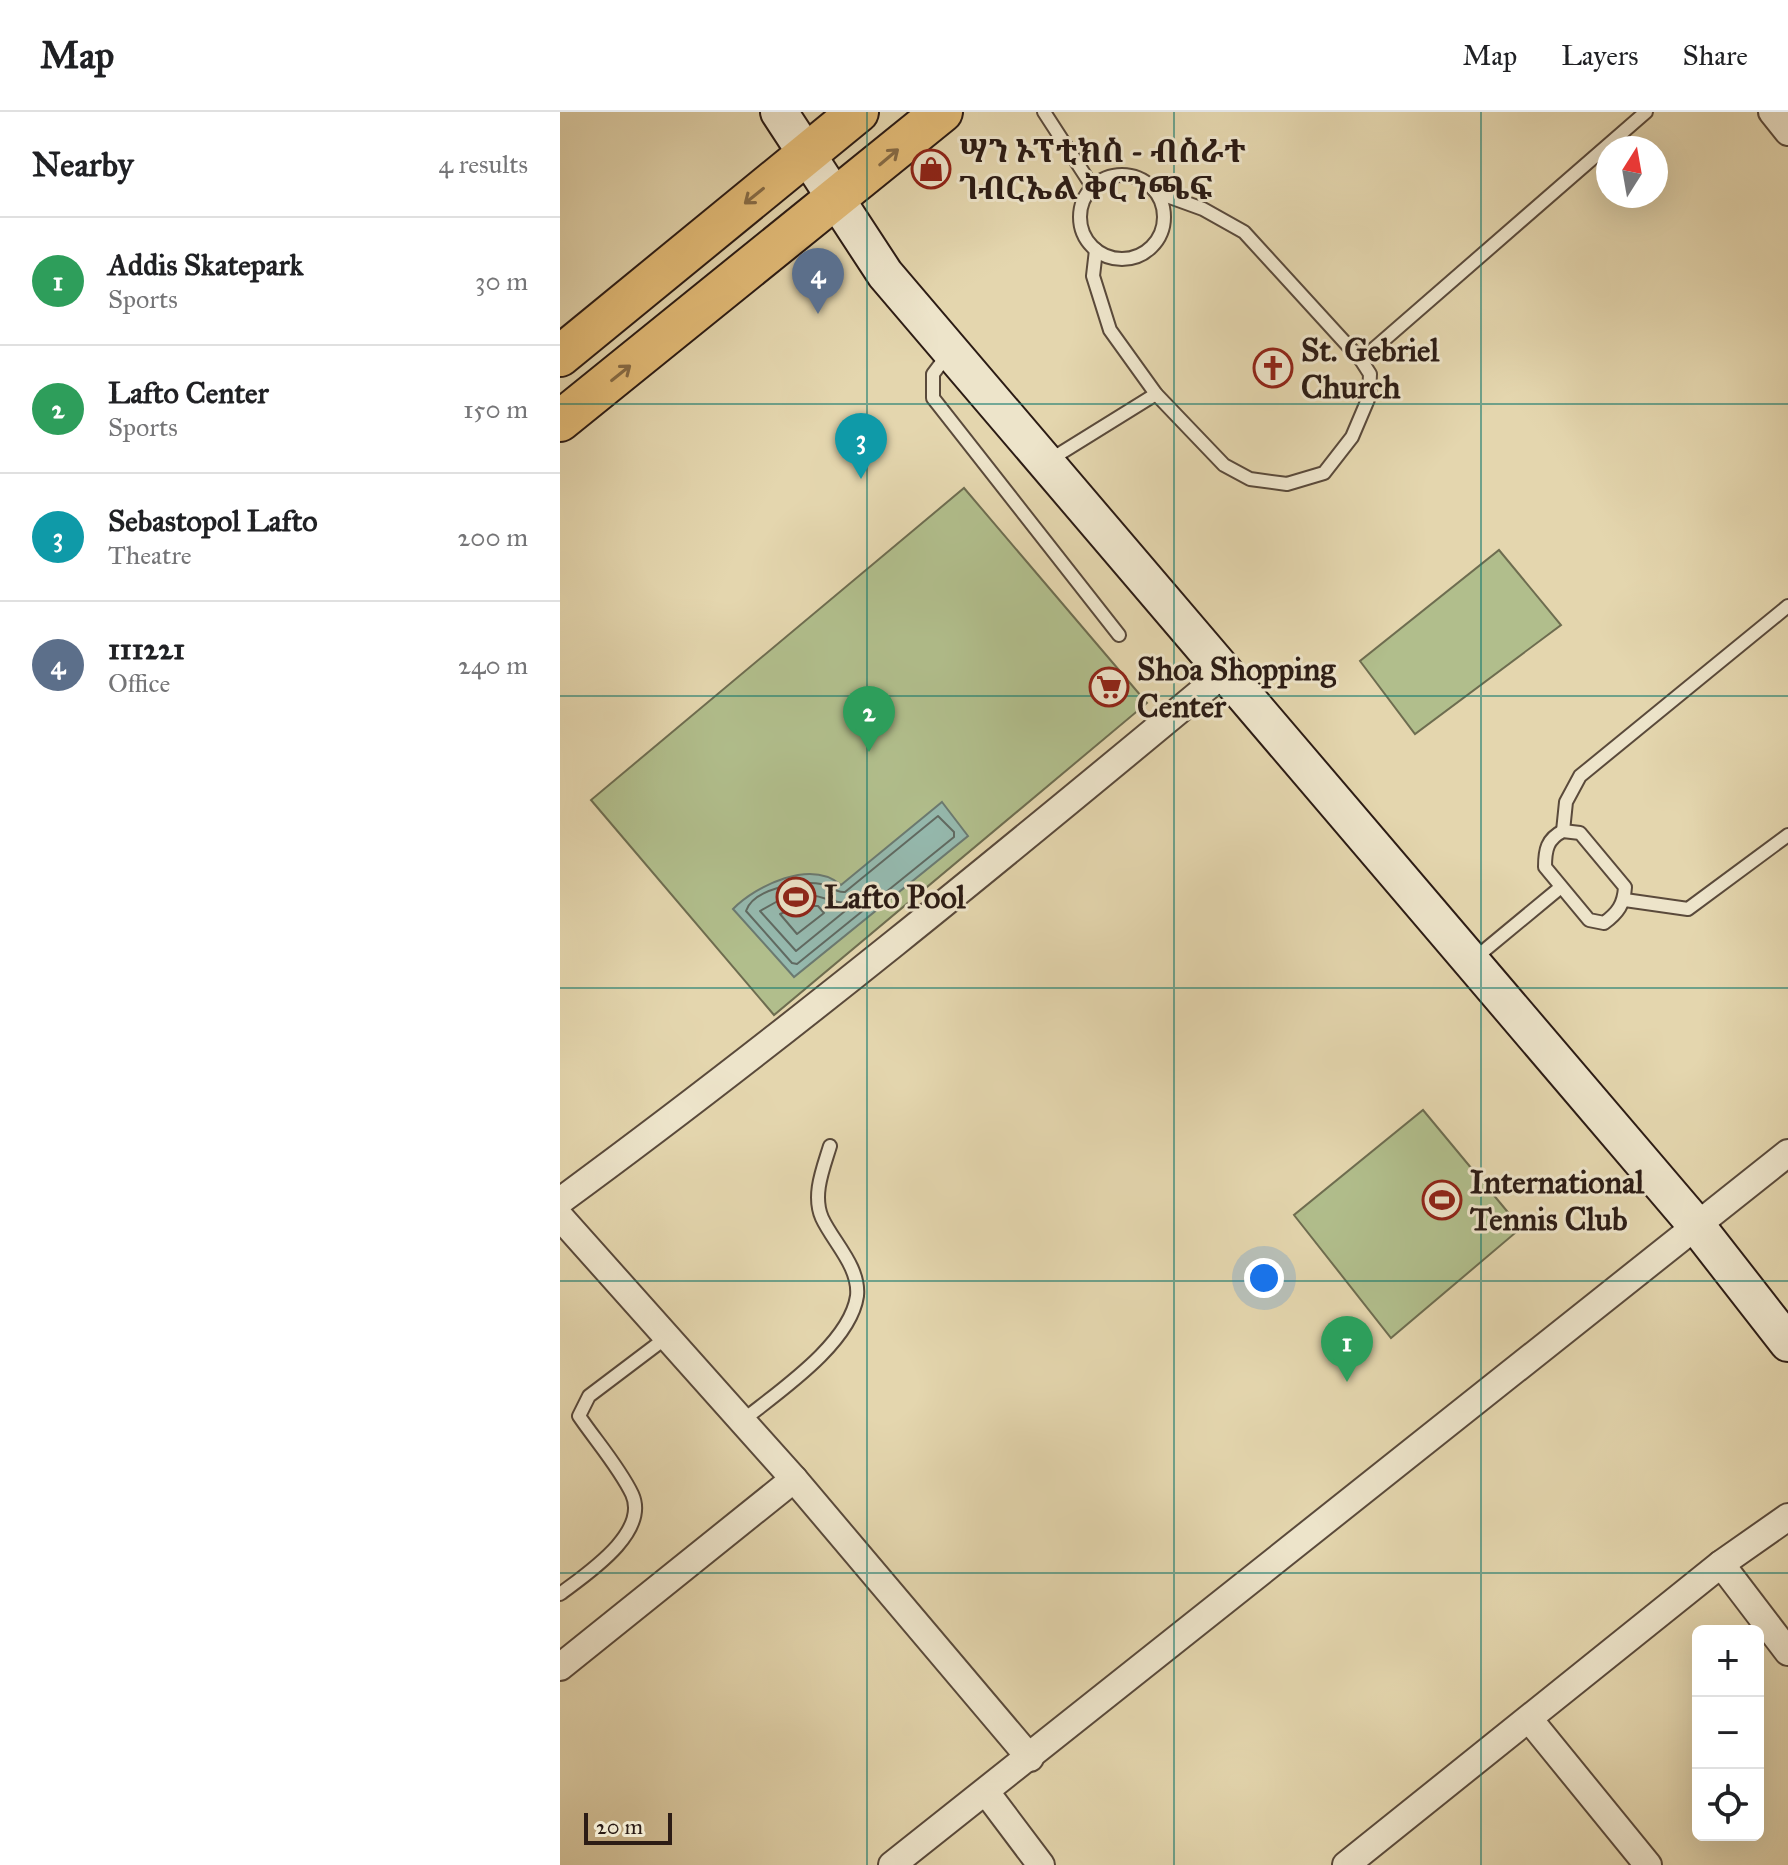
<!DOCTYPE html>
<html lang="en">
<head>
<meta charset="utf-8">
<style>
  body { margin:0; font-family:"IM FELL Great Primer","Noto Serif Ethiopic",serif; background:#f2f2f2; color:#202124 }
  .controls { position:absolute; right:24px; bottom:24px; display:grid; overflow:hidden; border-radius:12px; box-shadow:0 8px 32px #0002 }
  .controls button { width:72px; height:72px; display:grid; place-items:center; padding:0; border:0; border-bottom:2px solid #e0e0e0; background:#fff; color:#202124; font:40px sans-serif }
  .compass { position:absolute; left:1036px; top:24px; width:72px; height:72px; border-radius:50%; background:#fff; box-shadow:0 8px 32px #0002; rotate:11deg }
  .scale { position:absolute; left:24px; bottom:20px; width:88px; box-sizing:border-box; padding-left:8px; border:4px solid #2c1c15; border-top:0; font-size:22px; line-height:28px; white-space:nowrap; color:#2c1c15; -webkit-text-stroke:6px #ede4ca; paint-order:stroke }
  .you { position:absolute; left:704px; top:1166px; width:28px; height:28px; margin:-20px; border:6px solid #fff; border-radius:50%; background:#1a73e8; box-shadow:0 0 0 12px #1a73e833 }
  .badge { display:grid; place-items:center; width:52px; height:52px; border-radius:50%; background:#0f766e; color:#fff; font-size:26px; font-weight:700 }
  .pin { position:absolute; translate:-50% -66px; filter:drop-shadow(0 2px 4px #0008) }
  .pin::after { content:''; position:absolute; top:42px; width:28px; height:24px; background:inherit; clip-path:polygon(0 0,100% 0,50% 100%) }
  .list { margin:0; padding:0; list-style:none }
  h2 { display:flex; justify-content:space-between; align-items:center; height:104px; margin:0; padding:0 32px; font-size:34px }
  h2 small { font-size:26px; font-weight:400; color:#757577 }
  .list li { display:grid; grid-template-columns:52px 1fr auto; gap:24px; align-items:center; box-sizing:border-box; height:128px; padding:0 32px; border-top:2px solid #e0e0e0 }
  .list b { display:block; font-size:30px; white-space:nowrap }
  .list p { margin:0; font-size:26px; white-space:nowrap; color:#757577 }
  .list em { font-size:26px; font-style:normal; color:#757577 }
  .icon { flex:none; width:44px; height:44px; fill:none; stroke:currentColor; stroke-width:2; stroke-linecap:round; stroke-linejoin:round }
  .map { position:relative; flex:none; width:1228px; height:1753px; overflow:hidden }
  header { display:flex; align-items:center; gap:48px; box-sizing:border-box; height:112px; padding:0 40px; background:#fff; border-bottom:2px solid #e0e0e0 }
  header strong { font-size:38px }
  nav { display:flex; gap:44px; margin-inline-start:auto; font-size:28px }
  main { display:flex }
  aside { flex:1; background:#fff }
  .map>svg:first-child { display:block }
</style>
</head>
<body>
<header>
<strong>Map</strong>
<nav><a>Map</a><a>Layers</a><a>Share</a></nav>
</header>
<main>
<aside>
<h2>Nearby<small>4 results</small></h2>
<ul class="list">
<li><span class="badge" style="background:#2e9e5b">1</span><div><b>Addis Skatepark</b><p>Sports</p></div><em>30 m</em></li>
<li><span class="badge" style="background:#2e9e5b">2</span><div><b>Lafto Center</b><p>Sports</p></div><em>150 m</em></li>
<li><span class="badge" style="background:#0f9aa8">3</span><div><b>Sebastopol Lafto</b><p>Theatre</p></div><em>200 m</em></li>
<li><span class="badge" style="background:#5c6f8a">4</span><div><b>111221</b><p>Office</p></div><em>240 m</em></li>
</ul>
</aside>
<div class="map">
<svg width="1228" height="1753" viewBox="0 0 1228 1753">
  <rect width="100%" height="100%" fill="#e4d6ae"/>
  <filter id="stains"><feTurbulence type="fractalNoise" baseFrequency=".0025" numOctaves="4"/><feColorMatrix values="0 0 0 0 .2 0 0 0 0 .09 0 0 0 0 .02 0 0 0 .5 -.17"/></filter>
  <radialGradient id="worn" r=".72"><stop offset=".6" stop-color="#630" stop-opacity="0"/><stop offset="1" stop-color="#630" stop-opacity=".3"/></radialGradient>
  <g fill="#b1be8c" stroke="#6e6d50" stroke-width="2">
    <path d="M 404,376 L 587,591 L 214,903 L 31,688 Z"/>
    <path d="M 939,438 L 1001,513 L 855,622 L 800,549 Z"/>
    <path d="M 863,998 L 961,1116 L 831,1226 L 734,1103 Z"/>
  </g>
  <path fill="#95b9ae" stroke="#6b7a71" stroke-width="2" d="M 382,690 L 408,724 L 234,865 L 173,797 C 197,773 251,747 281,773 Z"/>
  <g fill="none" stroke-linecap="round" stroke-linejoin="round">
    <g stroke="#606a62" stroke-width="2">
      <path d="M 378,704 L 394,720 L 394,725 L 237,852 L 232,851 L 186,799 C 193,777 240,768 261,772 C 271,774 275,781 285,780 Z"/>
      <path d="M 241,782 C 260,782 271,791 288,791 L 290,795 L 236,839 L 200,799 L 225,785 Z"/>
      <path d="M 241,794 L 258,794 L 264,801 L 237,822 L 220,802 Z"/>
    </g>
    <defs>
      <g id="lane">
        <path d="M 484,0 L 532,74"/>
        <circle cx="562" cy="105" r="42"/>
        <path d="M 536,138 L 533,164 L 550,218 L 596,282 L 664,353 L 690,367 L 727,372 L 764,361 L 792,325 L 809,285 L 810,262 L 801,248 L 684,120 L 643,97 L 596,80"/>
        <path d="M 388,242 L 373,262 L 373,286 L 559,523"/>
        <path d="M 801,248 L 1086,0"/>
        <path d="M 488,349 L 596,282"/>
        <path d="M 1003,719 L 1006,690 L 1020,664 L 1228,494"/>
        <path d="M 1003,719 L 1020,721 L 1065,775 C 1064,792 1058,801 1044,811 L 1029,808 L 985,755 C 985,738 987,727 1003,719 Z"/>
        <path d="M 1065,788 L 1128,797 L 1228,723"/>
        <path d="M 914,847 L 1001,775"/>
        <path d="M 182,1309 C 218,1280 290,1232 297,1184 C 300,1155 273,1130 262,1106 C 252,1083 263,1057 270,1034"/>
        <path d="M 0,1482 C 25,1463 90,1421 72,1382 C 59,1355 36,1329 19,1304 L 29,1284 L 107,1225"/>
      </g>
      <g id="street">
        <path d="M 1212,0 L 1228,20"/>
        <path d="M 0,1089 C 228,922 446,742 664,561"/>
        <path d="M 0,1105 L 234,1367 L 470,1646"/>
        <path d="M 1161,1452 L 1228,1540"/>
        <path d="M 0,1555 L 234,1367"/>
        <path d="M 969,1607 L 1088,1753"/>
        <path d="M 426,1680 L 481,1753"/>
        <path d="M 332,1753 L 1228,1041"/>
        <path d="M 786,1753 L 1161,1452 L 1228,1405"/>
      </g>
      <path id="secondary" d="M 219,0 L 325,162 L 1136,1113 L 1228,1231"/>
      <g id="primary">
        <path d="M 0,244 L 298,0"/>
        <path d="M 0,309 L 382,0"/>
      </g>
    </defs>
    <use href="#lane" stroke="#5a4a3b" stroke-width="16"/>
    <use href="#street" stroke="#5a4a3b" stroke-width="30"/>
    <use href="#secondary" stroke="#2c1c15" stroke-width="40"/>
    <use href="#primary" stroke="#2c1c15" stroke-width="44"/>
    <use href="#lane" stroke="#ede4ca" stroke-width="12"/>
    <use href="#street" stroke="#ede4ca" stroke-width="26"/>
    <use href="#secondary" stroke="#ede4ca" stroke-width="36"/>
    <use href="#primary" stroke="#e2bb77" stroke-width="40"/>
  </g>
  <defs><path id="oneway-shaft" d="M-6 0H5M1.5-3L5.5 0L1.5 3" fill="none" stroke-width="1.6" stroke-linecap="round" stroke-linejoin="round" transform="scale(2)"/></defs>
  <g stroke="#876c46">
    <use href="#oneway-shaft" transform="translate(329 45) rotate(-40)"/>
    <use href="#oneway-shaft" transform="translate(194 84) rotate(141)"/>
    <use href="#oneway-shaft" transform="translate(61 261) rotate(-39)"/>
  </g>
  <path fill="none" stroke="#0f766e" stroke-width="2" stroke-opacity="0.55" d="M 307,0 L 307,1753M 614,0 L 614,1753M 921,0 L 921,1753M 0,292 L 1228,292M 0,584 L 1228,584M 0,876 L 1228,876M 0,1169 L 1228,1169M 0,1461 L 1228,1461"/>
  <defs>
    <symbol id="shop-ring" viewBox="-11 -11 22 22"><circle r="9.5" fill="#ede4ca" stroke="#8f2418" stroke-width="1.5"/><path d="M-5-2.5h2.3a2.7 3.5 0 0 1 5.4 0H5L5.5 6h-11ZM-1.5-2.5h3a1.5 2.3 0 0 0-3 0Z" fill="#8f2418"/></symbol>
    <symbol id="church-ring" viewBox="-11 -11 22 22"><circle r="9.5" fill="#ede4ca" stroke="#8f2418" stroke-width="1.5"/><path d="M-1.2-6h2.4v3.5h3.3v2.4h-3.3V6h-2.4V-.1h-3.3v-2.4h3.3Z" fill="#8f2418"/></symbol>
    <symbol id="supermarket-ring" viewBox="-11 -11 22 22"><circle r="9.5" fill="#ede4ca" stroke="#8f2418" stroke-width="1.5"/><path d="M-6-5.5h2.5l.6 2H6L4.5 2H-2.5L-4.4-4H-6ZM-1.5 3.2a1.3 1.3 0 1 0 .1 0ZM3 3.2a1.3 1.3 0 1 0 .1 0Z" fill="#8f2418"/></symbol>
    <symbol id="stadium-ring" viewBox="-11 -11 22 22"><circle r="9.5" fill="#ede4ca" stroke="#8f2418" stroke-width="1.5"/><path d="M0-5a6.5 5 0 1 0 0 10a6.5 5 0 1 0 0-10ZM-3.5-1.8h7v3.6h-7Z" fill="#8f2418"/></symbol>
  </defs>
  <g fill-rule="evenodd">
    <use href="#shop-ring" x="349" y="35" width="44" height="44"/>
    <use href="#church-ring" x="691" y="234" width="44" height="44"/>
    <use href="#supermarket-ring" x="527" y="553" width="44" height="44"/>
    <use href="#stadium-ring" x="214" y="763" width="44" height="44"/>
    <use href="#stadium-ring" x="860" y="1066" width="44" height="44"/>
  </g>
  <g text-anchor="middle" stroke-width="6" stroke-linejoin="round" paint-order="stroke">
    <g font-size="32" font-weight="bold" fill="#2c1c15" stroke="#ede4ca" text-anchor="start">
      <text x="399" y="50">ሣን ኦፕቲክስ - ብስራተ<tspan x="399" dy="37">ገብርኤል ቅርንጫፍ</tspan></text>
      <text x="741" y="249">St. Gebriel<tspan x="741" dy="37">Church</tspan></text>
      <text x="577" y="568">Shoa Shopping<tspan x="577" dy="37">Center</tspan></text>
      <text x="264" y="796">Lafto Pool</text>
      <text x="910" y="1081">International<tspan x="910" dy="37">Tennis Club</tspan></text>
    </g>
  </g>
  <rect width="100%" height="100%" filter="url(#stains)"/>
  <rect width="100%" height="100%" fill="url(#worn)"/>
</svg>
<div class="controls">
<button>+</button>
<button>−</button>
<button><svg class="icon" aria-label="locate" viewBox="0 0 24 24"><circle cx="12" cy="12" r="6"/><path d="M12 2v4M12 18v4M2 12h4M18 12h4"/></svg></button>
</div>
<svg class="compass" viewBox="-18 -18 36 36"><path d="M0-13l5 13h-10z" fill="#e53935"/><path d="M0 13l5-13h-10z" fill="#757577"/></svg>
<div class="scale">20 m</div>
<div class="you"></div>
<div class="pin badge" style="left:787px;top:1270px;background:#2e9e5b">1</div>
<div class="pin badge" style="left:309px;top:640px;background:#2e9e5b">2</div>
<div class="pin badge" style="left:301px;top:367px;background:#0f9aa8">3</div>
<div class="pin badge" style="left:258px;top:202px;background:#5c6f8a">4</div>
</div>
</main>
</body>
</html>
